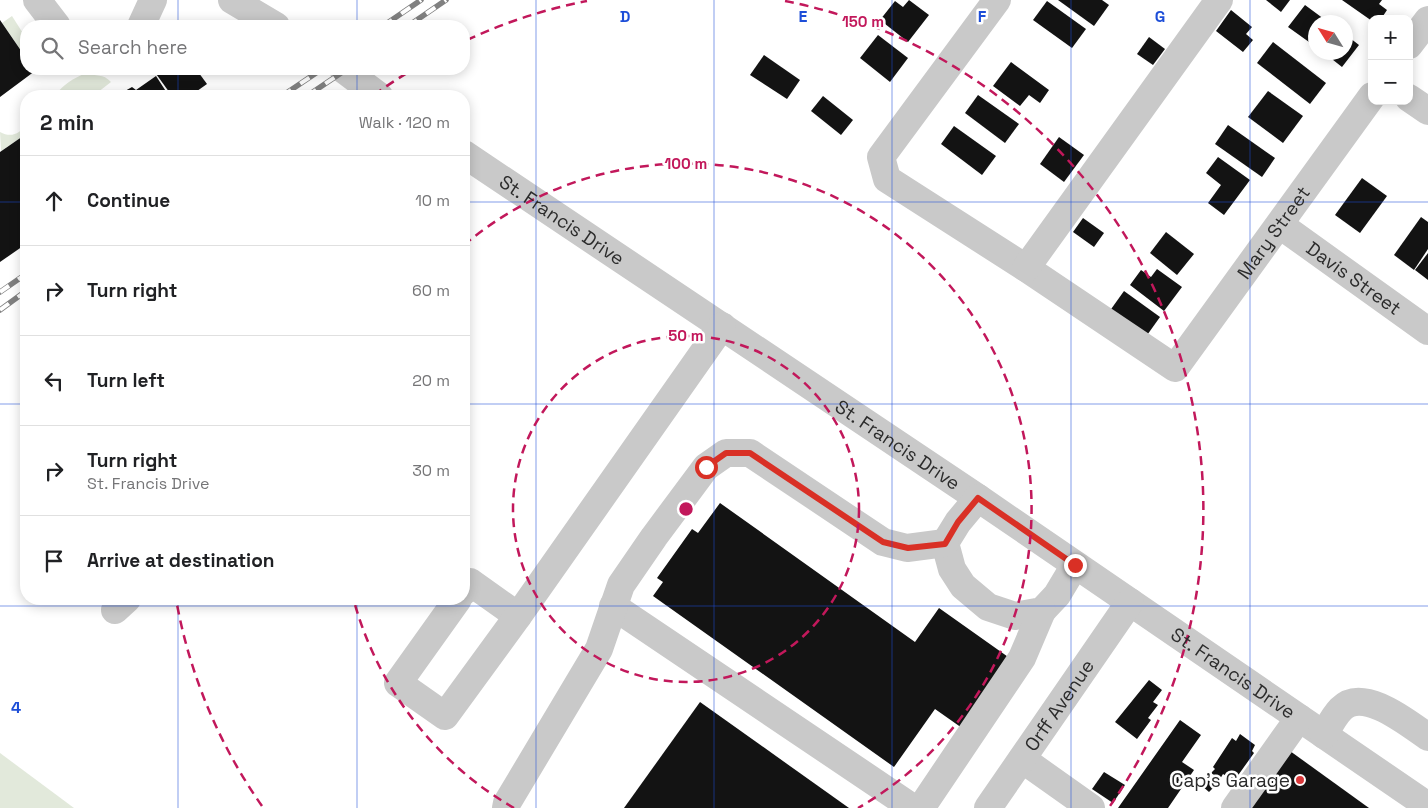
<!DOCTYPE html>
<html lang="en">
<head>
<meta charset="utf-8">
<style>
  body { margin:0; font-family:"Space Grotesk",sans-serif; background:#f6f6f6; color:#202124 }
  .controls { position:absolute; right:15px; top:15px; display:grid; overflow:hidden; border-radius:10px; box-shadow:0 2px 12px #0003 }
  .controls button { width:45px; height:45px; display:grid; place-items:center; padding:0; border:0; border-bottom:1px solid #e0e0e0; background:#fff; color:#202124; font:25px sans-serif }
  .compass { position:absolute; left:1308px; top:15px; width:45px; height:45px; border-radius:50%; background:#fff; box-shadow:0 2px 12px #0003; rotate:307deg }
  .stop { position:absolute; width:15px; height:15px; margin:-11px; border:4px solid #d93025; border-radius:50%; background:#fff }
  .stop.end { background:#d93025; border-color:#fff; box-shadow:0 1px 5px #0008 }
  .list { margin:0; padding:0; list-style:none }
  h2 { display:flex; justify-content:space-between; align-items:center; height:65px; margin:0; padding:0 20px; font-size:21px }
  h2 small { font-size:16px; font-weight:400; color:#757577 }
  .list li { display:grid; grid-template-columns:32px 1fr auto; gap:15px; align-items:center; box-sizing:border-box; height:90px; padding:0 20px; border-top:1px solid #e0e0e0 }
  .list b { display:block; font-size:19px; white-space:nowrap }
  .list p { margin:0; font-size:16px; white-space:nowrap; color:#757577 }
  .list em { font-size:16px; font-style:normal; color:#757577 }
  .icon { flex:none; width:28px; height:28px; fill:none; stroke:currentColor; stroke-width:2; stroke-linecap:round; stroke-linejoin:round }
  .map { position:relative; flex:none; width:1428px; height:808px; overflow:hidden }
  .search { position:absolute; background:#fff; box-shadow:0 2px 12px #0003; left:20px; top:20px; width:450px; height:55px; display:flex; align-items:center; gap:12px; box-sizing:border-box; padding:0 18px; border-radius:20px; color:#757577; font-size:19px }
  .panel { position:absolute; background:#fff; box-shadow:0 2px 12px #0003; left:20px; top:90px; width:450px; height:515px; border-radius:20px }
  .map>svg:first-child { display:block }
</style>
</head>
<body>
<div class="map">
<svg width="1428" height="808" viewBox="0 0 1428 808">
  <rect width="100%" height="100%" fill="#fff"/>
  <g fill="#e2e9db">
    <path d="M 12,16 L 26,38 L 26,58 L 2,23 Z"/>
    <path d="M 86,73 C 96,77 103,73 111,82 L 93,96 L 89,96 L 86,92 L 80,96 L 55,96 C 62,85 74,78 86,73 Z"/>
    <path d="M 26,124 L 26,134 L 1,151 L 0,132 C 11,138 20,134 26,124 Z"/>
    <path d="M 0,753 L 74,808 L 0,808 Z"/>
  </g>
  <g fill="#131313">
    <path d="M 909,0 L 929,15 L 908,42 L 880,20 L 895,1 L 903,7 Z"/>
    <path d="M 1058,0 L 1102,0 L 1109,5 L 1094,26 Z"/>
    <path d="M 1266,0 L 1290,0 L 1281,12 Z"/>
    <path d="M 1342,0 L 1382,0 L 1379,4 L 1387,10 L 1381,19 L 1372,19 L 1372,21 Z"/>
    <path d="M 1047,1 L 1086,29 L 1072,48 L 1033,20 Z"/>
    <path d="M 1305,5 L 1328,22 L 1316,22 L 1316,47 L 1288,27 Z"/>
    <path d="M 1231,10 L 1252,27 L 1246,34 L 1253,40 L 1243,52 L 1216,31 Z"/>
    <path d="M 0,20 L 26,58 L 26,69 L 33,69 L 35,71 L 0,97 Z"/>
    <path d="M 878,35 L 908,58 L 890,82 L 860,58 Z"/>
    <path d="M 1346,35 L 1359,45 L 1342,67 L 1323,52 L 1346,52 Z"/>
    <path d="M 1149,37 L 1165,49 L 1153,65 L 1137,54 Z"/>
    <path d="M 1273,42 L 1326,83 L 1310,104 L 1257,63 Z"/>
    <path d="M 764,55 L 800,80 L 787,99 L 750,75 Z"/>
    <path d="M 1011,62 L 1049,90 L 1040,103 L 1029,95 L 1020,106 L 993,86 Z"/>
    <path d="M 157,69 L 196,69 L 207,84 L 190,96 L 172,96 L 154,71 Z"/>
    <path d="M 156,76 L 169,96 L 116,96 L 132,87 L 136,90 Z"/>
    <path d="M 1268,91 L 1303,116 L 1283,143 L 1248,117 Z"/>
    <path d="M 978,95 L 1019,124 L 1005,143 L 965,113 Z"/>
    <path d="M 823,96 L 853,120 L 841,135 L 811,111 Z"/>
    <path d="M 1228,125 L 1275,158 L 1262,177 L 1215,144 Z"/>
    <path d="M 954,126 L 996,156 L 982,175 L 941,144 Z"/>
    <path d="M 26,134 L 26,244 L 0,262 L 0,152 Z"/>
    <path d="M 1059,137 L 1084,155 L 1064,182 L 1040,164 Z"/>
    <path d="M 1218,157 L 1250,180 L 1224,215 L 1208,203 L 1221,185 L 1206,173 Z"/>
    <path d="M 1362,178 L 1387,196 L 1360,233 L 1335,215 Z"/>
    <path d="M 1421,217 L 1428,222 L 1428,249 L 1414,270 L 1394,255 Z"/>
    <path d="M 1083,218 L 1104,233 L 1094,247 L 1073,232 Z"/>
    <path d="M 1166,232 L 1194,254 L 1177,275 L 1150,253 Z"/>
    <path d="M 1428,253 L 1428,280 L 1415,270 Z"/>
    <path d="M 1157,269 L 1182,287 L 1164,311 L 1130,285 L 1141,270 L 1151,277 Z"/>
    <path d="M 1124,291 L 1160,317 L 1145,338 L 1109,312 Z"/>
    <path d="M 720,503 L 915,642 L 939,608 L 1011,659 L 962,728 L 935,709 L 894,767 L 653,596 L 663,582 L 657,578 L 692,529 L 698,533 Z"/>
    <path d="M 1149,680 L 1162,690 L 1153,702 L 1158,705 L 1148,718 L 1151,720 L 1137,739 L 1115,722 Z"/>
    <path d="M 700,702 L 849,808 L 624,808 Z"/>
    <path d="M 1180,720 L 1201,735 L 1182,762 L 1194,770 L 1168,808 L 1118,808 Z"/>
    <path d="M 1240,734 L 1255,745 L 1252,751 L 1254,753 L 1234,781 L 1223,774 L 1220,779 L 1211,773 L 1215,769 L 1213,767 L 1232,738 L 1236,741 Z"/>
    <path d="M 1290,751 L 1369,808 L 1249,808 Z"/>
    <path d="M 1104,772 L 1125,785 L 1113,803 L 1092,789 Z"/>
    <path d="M 1208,780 L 1215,786 L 1209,792 L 1202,786 Z"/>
  </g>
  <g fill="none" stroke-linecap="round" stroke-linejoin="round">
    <g stroke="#c9c9c9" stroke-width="28">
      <path d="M 37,0 L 57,26"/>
      <path d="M 232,0 L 276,26"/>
      <path id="s1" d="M 997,0 L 881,157 L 887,179 L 1026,268 L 1175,368 L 1372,96"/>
      <path d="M 141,26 L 153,0"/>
      <path d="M 1409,45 L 1428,20"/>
      <path d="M 343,69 L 379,96"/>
      <path d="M 1409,98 L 1428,111"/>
      <path id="s2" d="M 464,154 L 978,498 L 1428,806"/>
      <path id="s3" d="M 1280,225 L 1428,331"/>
      <path d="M 1026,268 L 1219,0"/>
      <path d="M 978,498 L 958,522 L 945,543 L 952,569 L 963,586 L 988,607 L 1015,616 L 1042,611 L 1057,595 L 1075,565"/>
      <path d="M 464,591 L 470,582 L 518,616"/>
      <path d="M 458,599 L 398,683 L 445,716 L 518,616 L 722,326"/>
      <path d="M 613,606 L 913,808"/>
      <path d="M 115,610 L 127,599"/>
      <path d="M 1324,735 C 1329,726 1334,716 1341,709 C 1363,686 1409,724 1428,737"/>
      <path d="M 1022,759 L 1091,808"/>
      <path d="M 506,808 L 507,803 L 599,649 L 621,585 L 654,537 L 706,467 L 726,453 L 750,453 L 883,542 L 907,548 L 945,543"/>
      <path d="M 921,808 L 1022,658 L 1042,611"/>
      <path id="s4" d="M 988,808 L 1130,602"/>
      <path d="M 1235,808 L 1299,718"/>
    </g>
    <defs>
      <g id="rail">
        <path d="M 383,26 L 421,0"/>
        <path d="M 408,26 L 446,0"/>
        <path d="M 282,96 L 322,69"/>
        <path d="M 307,96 L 347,69"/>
        <path d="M 0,292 L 26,274"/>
        <path d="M 0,310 L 26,291"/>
      </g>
    </defs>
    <use href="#rail" stroke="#818181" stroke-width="5.5"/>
    <use href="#rail" stroke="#fff" stroke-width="4" stroke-dasharray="11" stroke-linecap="butt"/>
  </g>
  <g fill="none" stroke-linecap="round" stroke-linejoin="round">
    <path stroke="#d93025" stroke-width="6" d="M 706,467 L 726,453 L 750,453 L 883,542 L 908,548 L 945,544 L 958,522 L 978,498 L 1075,565"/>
  </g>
  <path fill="none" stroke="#1d4ed8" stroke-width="1" stroke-opacity="0.55" d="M 178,0 L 178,26M 357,0 L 357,26M 536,0 L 536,808M 714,0 L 714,808M 892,0 L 892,808M 1071,0 L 1071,808M 1250,0 L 1250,808M 178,69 L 178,96M 357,69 L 357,96M 0,202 L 26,202M 464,202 L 1428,202M 0,404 L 26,404M 464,404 L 1428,404M 178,599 L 178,808M 357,599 L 357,808M 0,606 L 1428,606"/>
  <g fill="none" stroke="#c2185b" stroke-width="2.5" stroke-dasharray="9 6">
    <circle cx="686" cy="509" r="173"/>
    <path d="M514 808A345 345 0 0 1 354 601M464 245A345 345 0 1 1 858 808"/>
    <path d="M262 806A518 518 0 0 1 176 599M374 95A518 518 0 0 1 412 70M467 40A518 518 0 0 1 587 1M785 1A518 518 0 0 1 1110 806"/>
  </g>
  <circle fill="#da383a" stroke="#fff" stroke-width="2" cx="1300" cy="780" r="5"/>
  <g text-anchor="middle" stroke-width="5" stroke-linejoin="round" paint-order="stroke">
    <g font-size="19" fill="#2c2c2c" stroke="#fff">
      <text dy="7" stroke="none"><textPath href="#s2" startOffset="118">St. Francis Drive</textPath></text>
      <text dy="7" stroke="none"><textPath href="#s1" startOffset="730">Mary Street</textPath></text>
      <text dy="7" stroke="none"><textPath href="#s3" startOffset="91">Davis Street</textPath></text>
      <text dy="7" stroke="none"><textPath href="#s2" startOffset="522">St. Francis Drive</textPath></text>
      <text dy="7" stroke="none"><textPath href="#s2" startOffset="928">St. Francis Drive</textPath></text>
      <text dy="7" stroke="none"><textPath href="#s4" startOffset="125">Orff Avenue</textPath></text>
    </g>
    <g font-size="19" fill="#2c2c2c" stroke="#fff" text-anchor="end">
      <text x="1290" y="787">Cap's Garage</text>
    </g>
  </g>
  <g font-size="16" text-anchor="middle" font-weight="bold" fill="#1d4ed8" stroke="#fff" stroke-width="5" stroke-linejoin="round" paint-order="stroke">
    <text x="625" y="22">D</text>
    <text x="803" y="22">E</text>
    <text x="982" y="22">F</text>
    <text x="1160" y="22">G</text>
    <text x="16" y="713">4</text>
  </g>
  <circle cx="686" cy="509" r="8" fill="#c2185b" stroke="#fff" stroke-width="2.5"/>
  <g font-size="15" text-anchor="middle" font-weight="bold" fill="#c2185b" stroke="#fff" stroke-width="5" stroke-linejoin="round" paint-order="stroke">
    <text x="863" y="27">150 m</text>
    <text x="686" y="169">100 m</text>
    <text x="686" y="341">50 m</text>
  </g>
</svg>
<div class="controls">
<button>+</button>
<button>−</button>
</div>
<svg class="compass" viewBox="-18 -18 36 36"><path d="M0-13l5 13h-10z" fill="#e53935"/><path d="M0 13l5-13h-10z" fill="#757577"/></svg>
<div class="stop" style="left:706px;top:467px"></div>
<div class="stop end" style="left:1075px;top:565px"></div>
<div class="search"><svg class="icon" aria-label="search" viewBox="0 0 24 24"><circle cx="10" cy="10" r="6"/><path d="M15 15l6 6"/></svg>Search here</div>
<section class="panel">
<h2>2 min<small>Walk · 120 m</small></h2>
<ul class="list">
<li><svg class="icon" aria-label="ahead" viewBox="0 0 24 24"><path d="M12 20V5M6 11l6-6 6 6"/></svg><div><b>Continue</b></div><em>10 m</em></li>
<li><svg class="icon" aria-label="right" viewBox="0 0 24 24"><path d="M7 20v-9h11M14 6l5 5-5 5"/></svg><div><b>Turn right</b></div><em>60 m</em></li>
<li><svg class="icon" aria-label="left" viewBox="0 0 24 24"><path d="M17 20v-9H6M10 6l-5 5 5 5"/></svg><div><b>Turn left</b></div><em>20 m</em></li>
<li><svg class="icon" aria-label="right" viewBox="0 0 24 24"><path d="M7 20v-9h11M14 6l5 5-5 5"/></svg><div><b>Turn right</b><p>St. Francis Drive</p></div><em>30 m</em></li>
<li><svg class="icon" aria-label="arrive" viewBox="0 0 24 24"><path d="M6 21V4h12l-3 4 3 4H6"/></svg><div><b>Arrive at destination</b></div></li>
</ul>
</section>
</div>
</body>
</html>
